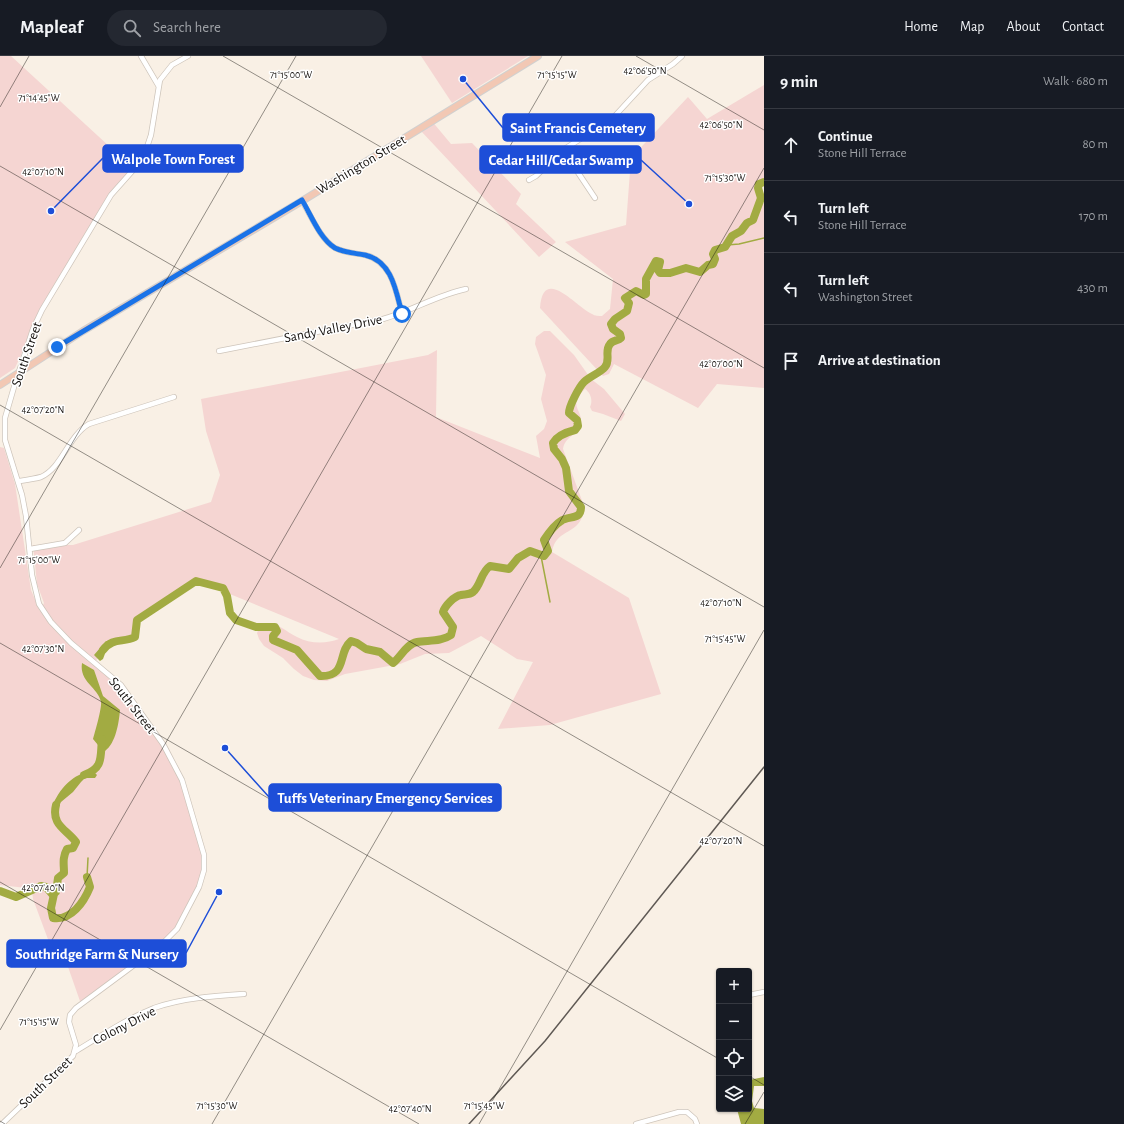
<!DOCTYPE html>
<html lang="en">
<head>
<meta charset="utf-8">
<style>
  body { margin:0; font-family:"Alegreya Sans",sans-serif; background:#242831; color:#f1f3f6 }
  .controls { position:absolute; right:12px; bottom:12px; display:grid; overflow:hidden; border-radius:4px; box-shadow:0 1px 3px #0004 }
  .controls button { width:36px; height:36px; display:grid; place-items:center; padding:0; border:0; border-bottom:1px solid #363941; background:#171b24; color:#f1f3f6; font:20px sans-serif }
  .stop { position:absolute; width:12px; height:12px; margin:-9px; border:3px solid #1a73e8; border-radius:50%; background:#fff }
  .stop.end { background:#1a73e8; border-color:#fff; box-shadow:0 1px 4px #0008 }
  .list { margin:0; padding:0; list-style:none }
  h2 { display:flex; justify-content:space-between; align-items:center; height:52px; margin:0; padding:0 16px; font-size:17px }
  h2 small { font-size:13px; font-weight:400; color:#9ea1a6 }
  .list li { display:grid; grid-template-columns:26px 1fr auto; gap:12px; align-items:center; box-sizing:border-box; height:72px; padding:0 16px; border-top:1px solid #363941 }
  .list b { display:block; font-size:15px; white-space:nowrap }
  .list p { margin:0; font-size:13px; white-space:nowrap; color:#9ea1a6 }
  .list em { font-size:13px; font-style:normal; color:#9ea1a6 }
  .icon { flex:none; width:22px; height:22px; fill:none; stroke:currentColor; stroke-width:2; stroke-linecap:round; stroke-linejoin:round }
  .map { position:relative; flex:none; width:764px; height:1068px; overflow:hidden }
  header { display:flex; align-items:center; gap:24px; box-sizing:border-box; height:56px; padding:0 20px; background:#171b24; border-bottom:1px solid #363941 }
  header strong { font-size:19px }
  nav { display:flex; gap:22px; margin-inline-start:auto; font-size:14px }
  .search { width:280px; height:36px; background:#242831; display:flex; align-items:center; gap:10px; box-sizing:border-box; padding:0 14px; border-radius:22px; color:#9ea1a6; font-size:15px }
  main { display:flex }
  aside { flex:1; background:#171b24 }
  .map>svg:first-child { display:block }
</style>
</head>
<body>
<header>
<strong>Mapleaf</strong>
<div class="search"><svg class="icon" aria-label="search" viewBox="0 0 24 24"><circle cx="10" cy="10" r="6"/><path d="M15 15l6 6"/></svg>Search here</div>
<nav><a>Home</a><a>Map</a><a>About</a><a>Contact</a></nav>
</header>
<main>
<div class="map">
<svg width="764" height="1068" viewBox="0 0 764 1068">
  <rect width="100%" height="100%" fill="#f9f0e5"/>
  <g fill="#f5d5d2">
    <path d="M 0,0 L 11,0 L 135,114 L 119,129 L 33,273 L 15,312 L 0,322 Z"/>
    <path d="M 421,0 L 528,0 L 452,47 Z"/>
    <path d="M 764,29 L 764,127 L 756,140 L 764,147 L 764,332 L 717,328 L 698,352 L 614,308 L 609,318 L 603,320 L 540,252 C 543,208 578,253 592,258 C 595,260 599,260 602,260 L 610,253 L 613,223 L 565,186 L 626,169 L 631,102 L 688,41 L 707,63 Z"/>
    <path d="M 431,64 L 451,88 L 472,87 L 521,138 L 516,148 L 556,186 L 539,201 L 421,75 Z"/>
    <path d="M 544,275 L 550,275 L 574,299 L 591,323 L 604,333 L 625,358 L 621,365 L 603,358 L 592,355 L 590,351 C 593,345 591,337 585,333 C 567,350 583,353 581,368 C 579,378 565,380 563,393 L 584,450 C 583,481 556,470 552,496 L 629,542 L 661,638 L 550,669 L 498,673 L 533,606 L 517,603 L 481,580 L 449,597 L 425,598 L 400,608 L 345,618 L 327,625 L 314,624 L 303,620 L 294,613 L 283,602 L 264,590 L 259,583 L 257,577 L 260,570 C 280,565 282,574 297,581 C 310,588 326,588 339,583 L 225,536 C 219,527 201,523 191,528 L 152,556 L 137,564 L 135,581 L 120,583 L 109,588 L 95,606 L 115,623 L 175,709 L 202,792 L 202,822 L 172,879 L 81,948 L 67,908 L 49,886 L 33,843 L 32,835 L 35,833 L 0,829 L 0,391 L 4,392 L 15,428 L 31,534 L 40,555 L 44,547 L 37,528 L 33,489 L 73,489 L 211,446 L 220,419 L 206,375 L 201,343 L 428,299 L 437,294 L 436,361 L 540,402 L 536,380 L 544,373 L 547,365 L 541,343 L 546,319 L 535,288 L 536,281 Z"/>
  </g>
  <g fill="#a2ab42">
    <path d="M 106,585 L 109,586 L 112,589 L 106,595 L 103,603 L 100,605 L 94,599 Z"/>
    <path d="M 82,607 L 94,614 L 103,640 L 120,654 C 119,666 116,687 105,695 L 99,693 L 98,689 L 93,683 C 95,676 102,652 101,646 C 98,631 79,626 82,607 Z"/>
    <path d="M 93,715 L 97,719 L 95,722 L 85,722 L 81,726 L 73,736 L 61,746 L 55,759 L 52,751 C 59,733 73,717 93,715 Z"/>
    <path d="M 764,1021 L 764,1030 L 754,1030 L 752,1045 L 754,1052 L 764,1053 L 764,1068 L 741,1068 L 737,1053 L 749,1053 L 749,1024 Z"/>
  </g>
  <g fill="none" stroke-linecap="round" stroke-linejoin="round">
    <g stroke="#a2ab42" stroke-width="1.5">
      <path d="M 727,189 L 739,188 L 764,182"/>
      <path d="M 541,500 L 550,546"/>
      <path d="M 87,821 L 88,802"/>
    </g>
    <g stroke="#a2ab42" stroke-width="8">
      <path d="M 103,594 C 113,581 123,587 135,581 L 137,564 L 196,525 L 223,532 L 227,540 L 230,557 L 236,564 L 256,571 L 275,571 L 277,575 L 273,580 L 273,584 L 297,594 L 320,620 C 348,621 337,597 351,585 L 357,587 L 366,593 L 380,596 L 393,607 C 401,601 406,588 417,586 C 428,584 441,586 451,579 L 453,571 L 443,556 C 445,550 454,540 461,539 C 465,538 469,539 473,536 C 481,529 481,516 490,510 L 509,513 L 518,502 L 530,495 L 544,500 L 548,495 L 544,484 C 548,478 554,469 561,465 C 569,459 581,465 581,451 L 569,435 L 566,412 L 562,403 L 554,393 L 553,387 C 557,380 567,376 575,374 L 578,370 L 577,364 L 569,357 C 569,350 579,331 584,326 C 590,320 600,317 605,311 C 611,304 604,295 610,288 C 613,284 618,285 621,282 L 620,278 L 613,273 L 611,268 L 615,263 L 627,255 L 629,247 L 625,242 L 636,235 L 644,239 L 646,238 L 646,223 L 656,205 L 660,206 L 658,214 L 660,217 L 670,217 L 686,212 L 700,216 L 708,209 L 713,208 L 715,203 L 713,198 L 715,194 L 725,191 L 732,180 L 741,175 L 747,167 L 753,164 L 761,142 L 758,132 L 759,128 L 764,126"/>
      <path d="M 84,719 C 104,712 100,701 102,683"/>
      <path d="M 0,835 L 16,841 L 41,830 L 46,831 L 52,838 L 56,836 L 58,822 L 64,817 C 64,808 62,802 67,793 L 73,792 L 76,786 C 66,773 51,769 56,749"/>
      <path d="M 54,838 L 51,852 L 53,862 C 71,865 84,846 90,831 L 87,821"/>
    </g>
    <defs>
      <g id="minor">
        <path d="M 141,0 L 158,29"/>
        <path d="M 563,94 L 595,142"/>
        <path d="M 529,124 L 536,120 L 563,94 L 613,62 L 648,24 L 673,8 L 682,0"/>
        <path d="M 302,145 C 311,159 320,183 335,192 C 345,197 355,197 365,199 C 392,205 396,235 402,258"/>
        <path d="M 219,295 L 383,263 C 412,255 437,239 466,233"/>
        <path d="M 19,425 C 26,424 34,423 41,421 C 62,412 68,380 89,368 L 174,341"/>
        <path d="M 30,493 L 65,487 L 79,474"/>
        <path d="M 749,939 L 764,936"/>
        <path d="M 76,995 C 101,980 126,963 154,952 C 183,942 214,940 244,938"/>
        <path d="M 2,1068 L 73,1000 L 76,989 L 69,966 L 70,959 L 76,952 L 161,889 L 177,873 L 199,831 L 204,814 L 204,799 L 182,724 L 163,688 L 121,629 L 71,587 L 51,566 L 39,548 L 32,519 L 26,460 L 22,439 L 5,384 L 5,362 L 14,331 L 33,273 L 42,254 L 111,139 L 143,103 L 151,79 L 160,24 L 172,9 L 188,0"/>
        <path d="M 636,1068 L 679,1056 L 687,1056 L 695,1063 L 697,1068"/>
      </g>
      <path id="major" d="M 0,329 L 83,275 L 302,145 L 538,0"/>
    </defs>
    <use href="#minor" stroke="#cec5bb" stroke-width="6"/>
    <use href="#major" stroke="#d1d0cf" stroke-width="8"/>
    <use href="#minor" stroke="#fff" stroke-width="4.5"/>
    <use href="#major" stroke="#f2c8b4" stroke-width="6"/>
    <path stroke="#5f5954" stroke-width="1.5" d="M 469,1068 L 545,985 L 764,711"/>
  </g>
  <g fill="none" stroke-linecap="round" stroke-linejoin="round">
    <path stroke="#1a73e8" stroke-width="5" d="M 57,291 L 302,144 C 311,159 320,183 335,192 C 345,197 355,197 365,199 C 392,205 396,235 402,258"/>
  </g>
  <path fill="none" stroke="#171310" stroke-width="1" stroke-opacity="0.45" d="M 223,0 L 764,312M 636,0 L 764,74M 0,51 L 29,0M 0,110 L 764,551M 0,349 L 764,790M 0,512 L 296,0M 0,587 L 719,1003M 0,826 L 419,1068M 0,974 L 562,0M 749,1020 L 764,1029M 0,1065 L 5,1068M 212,1068 L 764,112M 479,1068 L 764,574M 745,1068 L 764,1036"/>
  <g text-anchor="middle" stroke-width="3" stroke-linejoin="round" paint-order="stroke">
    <g font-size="14" fill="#171310" stroke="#fff">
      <text transform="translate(361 108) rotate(-31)" y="5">Washington Street</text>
      <text transform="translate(333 272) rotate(-11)" y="5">Sandy Valley Drive</text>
      <text transform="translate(26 298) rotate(-71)" y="5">South Street</text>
      <text transform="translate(133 649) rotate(52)" y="5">South Street</text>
      <text transform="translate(124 969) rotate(-27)" y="5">Colony Drive</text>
      <text transform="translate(45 1026) rotate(-44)" y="5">South Street</text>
    </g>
  </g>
  <g font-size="10" text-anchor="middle" fill="#171310" stroke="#fff" stroke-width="3" stroke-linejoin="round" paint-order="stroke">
    <text x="645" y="18">42°06'50"N</text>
    <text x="557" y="22">71°15'15"W</text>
    <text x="291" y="22">71°15'00"W</text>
    <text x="39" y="45">71°14'45"W</text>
    <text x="721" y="72">42°06'50"N</text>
    <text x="43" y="119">42°07'10"N</text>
    <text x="725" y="125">71°15'30"W</text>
    <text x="721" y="311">42°07'00"N</text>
    <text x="43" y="357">42°07'20"N</text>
    <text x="39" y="507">71°15'00"W</text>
    <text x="721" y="550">42°07'10"N</text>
    <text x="725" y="586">71°15'45"W</text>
    <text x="43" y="596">42°07'30"N</text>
    <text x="721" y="788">42°07'20"N</text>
    <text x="43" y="835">42°07'40"N</text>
    <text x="39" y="969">71°15'15"W</text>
    <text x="217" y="1053">71°15'30"W</text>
    <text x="484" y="1053">71°15'45"W</text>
    <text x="410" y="1056">42°07'40"N</text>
  </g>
  <path fill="none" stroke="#1d4ed8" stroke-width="1.5" d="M463 23L503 72M51 155L103 102M689 148L641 104M225 692L269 741M219 836L186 897"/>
  <g fill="#1d4ed8" stroke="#fff" stroke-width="1.5">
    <circle cx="463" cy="23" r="4"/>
    <circle cx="51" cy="155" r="4"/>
    <circle cx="689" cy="148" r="4"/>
    <circle cx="225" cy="692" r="4"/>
    <circle cx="219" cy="836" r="4"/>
  </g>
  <g fill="#1d4ed8" stroke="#1d4ed8" stroke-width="1.5">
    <rect x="503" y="58" width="151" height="27" rx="4"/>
    <rect x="103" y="89" width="140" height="27" rx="4"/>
    <rect x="480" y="90" width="161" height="27" rx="4"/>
    <rect x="269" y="728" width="232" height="27" rx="4"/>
    <rect x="7" y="884" width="179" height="27" rx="4"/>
  </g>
  <g font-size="15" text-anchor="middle" font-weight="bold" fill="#fff">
    <text x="578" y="77">Saint Francis Cemetery</text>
    <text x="173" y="108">Walpole Town Forest</text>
    <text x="561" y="109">Cedar Hill/Cedar Swamp</text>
    <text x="385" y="747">Tuffs Veterinary Emergency Services</text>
    <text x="97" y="903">Southridge Farm &amp; Nursery</text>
  </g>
</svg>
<div class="controls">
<button>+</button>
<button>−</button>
<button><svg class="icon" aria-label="locate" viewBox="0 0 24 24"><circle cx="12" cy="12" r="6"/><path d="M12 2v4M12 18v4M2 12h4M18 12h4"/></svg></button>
<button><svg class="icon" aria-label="layers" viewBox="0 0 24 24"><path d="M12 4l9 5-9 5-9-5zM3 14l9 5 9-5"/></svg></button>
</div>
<div class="stop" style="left:402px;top:258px"></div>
<div class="stop end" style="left:57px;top:291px"></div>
</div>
<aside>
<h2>9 min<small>Walk · 680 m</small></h2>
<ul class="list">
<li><svg class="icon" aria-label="ahead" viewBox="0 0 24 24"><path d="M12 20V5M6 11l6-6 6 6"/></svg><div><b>Continue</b><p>Stone Hill Terrace</p></div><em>80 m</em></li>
<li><svg class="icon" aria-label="left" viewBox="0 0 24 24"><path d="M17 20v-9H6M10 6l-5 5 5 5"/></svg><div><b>Turn left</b><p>Stone Hill Terrace</p></div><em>170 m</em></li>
<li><svg class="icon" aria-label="left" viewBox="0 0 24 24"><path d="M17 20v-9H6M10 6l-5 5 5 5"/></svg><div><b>Turn left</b><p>Washington Street</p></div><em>430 m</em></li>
<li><svg class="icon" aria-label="arrive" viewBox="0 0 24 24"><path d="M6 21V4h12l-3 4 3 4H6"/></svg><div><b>Arrive at destination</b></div></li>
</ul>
</aside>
</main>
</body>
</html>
